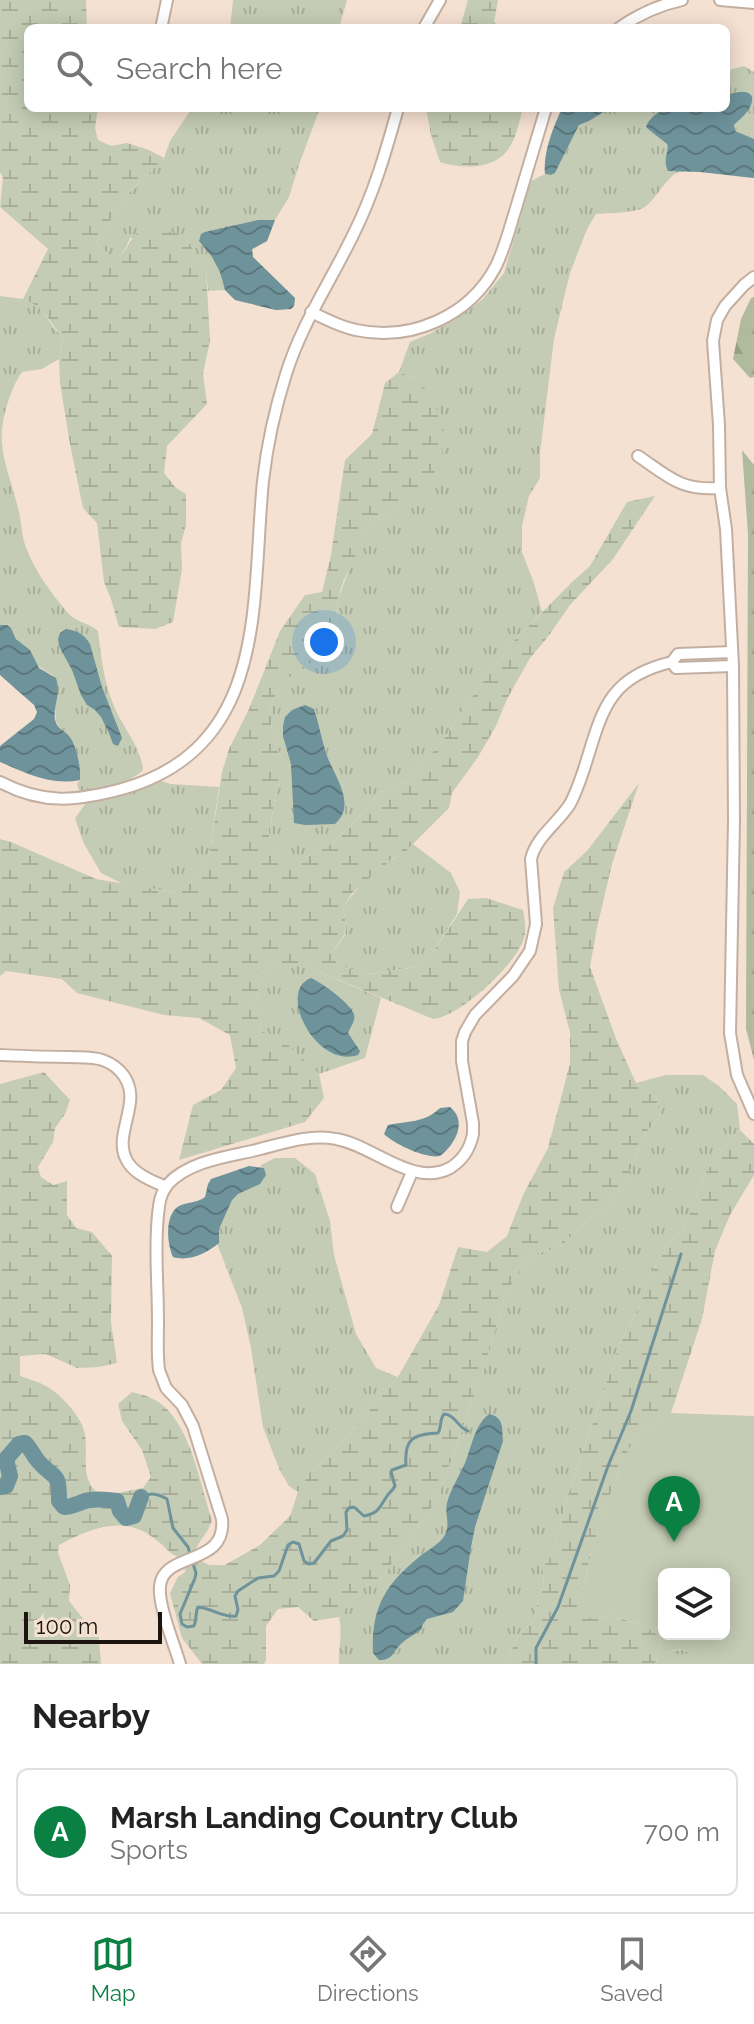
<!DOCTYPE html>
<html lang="en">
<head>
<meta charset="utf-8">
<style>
  body { margin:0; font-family:Raleway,sans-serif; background:#f2f2f2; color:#222 }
  .controls { position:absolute; right:24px; bottom:24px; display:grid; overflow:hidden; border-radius:12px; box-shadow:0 4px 20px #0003 }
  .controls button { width:72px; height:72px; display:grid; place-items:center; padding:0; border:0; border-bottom:2px solid #e0e0e0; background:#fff; color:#222; font:40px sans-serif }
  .scale { position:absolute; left:24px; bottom:20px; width:138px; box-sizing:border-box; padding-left:8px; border:4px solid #1b140f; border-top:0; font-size:22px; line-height:28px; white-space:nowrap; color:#1b140f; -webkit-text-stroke:6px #f5e1d2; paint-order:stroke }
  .you { position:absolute; left:324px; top:642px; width:28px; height:28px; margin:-20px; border:6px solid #fff; border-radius:50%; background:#1a73e8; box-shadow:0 0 0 12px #1a73e833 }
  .badge { display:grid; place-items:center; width:52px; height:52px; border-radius:50%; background:#0b8043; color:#fff; font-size:26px; font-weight:700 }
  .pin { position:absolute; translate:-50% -66px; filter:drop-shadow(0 2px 4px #0008) }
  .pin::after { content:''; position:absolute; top:42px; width:28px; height:24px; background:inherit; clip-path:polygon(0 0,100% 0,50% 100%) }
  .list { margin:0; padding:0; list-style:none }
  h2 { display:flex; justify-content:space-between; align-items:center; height:104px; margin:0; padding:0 32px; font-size:34px }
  h2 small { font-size:26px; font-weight:400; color:#767676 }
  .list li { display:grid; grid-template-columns:52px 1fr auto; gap:24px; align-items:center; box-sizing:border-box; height:128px; margin:0 16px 16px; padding:0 16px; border:2px solid #e0e0e0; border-radius:12px }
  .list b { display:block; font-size:30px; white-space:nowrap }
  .list p { margin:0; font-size:26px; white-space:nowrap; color:#767676 }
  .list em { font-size:26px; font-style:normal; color:#767676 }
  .icon { flex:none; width:44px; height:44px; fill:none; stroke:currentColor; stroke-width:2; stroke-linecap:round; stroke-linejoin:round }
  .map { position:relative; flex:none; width:754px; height:1664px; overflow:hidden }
  .search { position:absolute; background:#fff; box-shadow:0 4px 20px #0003; left:24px; right:24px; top:24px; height:88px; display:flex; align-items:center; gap:20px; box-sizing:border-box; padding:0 28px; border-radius:12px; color:#767676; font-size:30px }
  .sheet { height:248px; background:#fff }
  nav { display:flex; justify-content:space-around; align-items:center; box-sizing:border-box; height:112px; border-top:2px solid #e0e0e0; background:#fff; font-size:22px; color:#767676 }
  nav a { display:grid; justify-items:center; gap:4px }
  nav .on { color:#0b8043 }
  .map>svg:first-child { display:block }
</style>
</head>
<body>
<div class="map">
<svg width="754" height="1664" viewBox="0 0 754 1664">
  <defs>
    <pattern id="grass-tufts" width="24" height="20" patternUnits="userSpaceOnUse" patternTransform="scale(2)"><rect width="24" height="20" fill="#c4ccb5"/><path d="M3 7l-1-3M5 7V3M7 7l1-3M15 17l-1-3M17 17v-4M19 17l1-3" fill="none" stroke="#a8ae9a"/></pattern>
    <pattern id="forest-firs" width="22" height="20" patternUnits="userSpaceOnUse" patternTransform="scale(2)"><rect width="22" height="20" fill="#b0bb9d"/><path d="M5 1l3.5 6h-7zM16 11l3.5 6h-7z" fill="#97a086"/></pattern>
    <pattern id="wetland-marsh" width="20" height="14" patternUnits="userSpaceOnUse" patternTransform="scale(2)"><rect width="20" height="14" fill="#c4ccb5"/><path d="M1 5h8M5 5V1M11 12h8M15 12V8" fill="none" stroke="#a8ae9a"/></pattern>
    <pattern id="water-waves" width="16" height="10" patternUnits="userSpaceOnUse" patternTransform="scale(2)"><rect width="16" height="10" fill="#6e939b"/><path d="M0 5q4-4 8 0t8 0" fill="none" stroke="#5a777d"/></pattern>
  </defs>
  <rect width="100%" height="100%" fill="#f5e1d2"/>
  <g fill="url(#grass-tufts)">
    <path d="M 233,0 L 347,0 L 339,28 L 230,28 Z"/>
    <path d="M 744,66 L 754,72 L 754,178 C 731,177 701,168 679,172 C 669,174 656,199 645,207 C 636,213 608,213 596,214 L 587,229 L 570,273 L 554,339 L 540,453 L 540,478 L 529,496 L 522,526 L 522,552 L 534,583 L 542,612 L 510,645 L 464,708 L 446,736 L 408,782 L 380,792 L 358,818 L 331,844 L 305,857 L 279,857 L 269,839 L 275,796 L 281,781 L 281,758 L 272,731 L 270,706 L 283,681 L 303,669 L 337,622 L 338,599 L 363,533 L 376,518 L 397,508 L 418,379 L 399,372 L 410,342 L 429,334 L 456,319 L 483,299 L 504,273 L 531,181 L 545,174 L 551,175 L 555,173 L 579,125 L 589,121 L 610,108 L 726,108 L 726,71 Z"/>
    <path d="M 192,108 L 320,108 L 299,165 L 289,197 L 275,220 L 267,241 L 252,250 L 253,257 L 295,298 L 294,306 L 291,309 L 276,310 L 235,300 L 225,290 L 208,291 L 206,270 L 185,236 L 130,238 C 121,262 110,267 97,242 L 126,196 L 164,158 L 170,141 Z"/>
    <path d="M 0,296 L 23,299 L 40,306 L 53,327 L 63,337 L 59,359 L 42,369 L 22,372 C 11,387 0,422 2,442 C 3,464 13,486 18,508 C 22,521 21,537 27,550 C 36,573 52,594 67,612 C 76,623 88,622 98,631 C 101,657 104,683 114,706 C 123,728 141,747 143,770 C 131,782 95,796 79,790 L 77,784 L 80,780 L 69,736 L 61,730 L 56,722 L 53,675 C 34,667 19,646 11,628 L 0,625 Z"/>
    <path d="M 161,781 L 171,784 L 219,787 L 209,857 L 188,885 L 173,892 L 123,884 L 101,873 L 83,842 L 75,818 L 86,803 L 96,802 Z"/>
    <path d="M 413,844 L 451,873 L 460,892 L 457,914 L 432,954 L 415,967 L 366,975 L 337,964 L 332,952 C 349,932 348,933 343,908 C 355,889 373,871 393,859 C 401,854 406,851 413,844 Z"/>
    <path d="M 277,962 L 313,969 L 381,998 L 365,1058 L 319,1074 L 283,1041 L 261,1031 L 260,1017 L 255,1001 L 264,971 Z"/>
    <path d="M 666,1075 L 703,1075 L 719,1086 L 737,1104 L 740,1130 L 725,1146 L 706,1172 L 684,1229 L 666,1247 L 652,1273 L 640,1305 L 620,1344 L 566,1501 L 553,1554 L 543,1567 L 544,1586 L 538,1598 L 535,1619 L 518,1636 L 505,1664 L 339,1664 C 338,1646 343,1634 339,1617 L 361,1589 L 381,1579 L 437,1500 L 486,1363 L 504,1298 L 519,1271 L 534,1254 L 560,1247 L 587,1220 L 608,1209 L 629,1173 L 646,1132 L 660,1117 L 656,1097 L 636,1083 Z"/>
    <path d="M 275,1158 L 295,1158 L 315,1174 L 330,1221 L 334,1255 L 356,1334 L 376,1368 L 398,1377 L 329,1457 L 310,1472 L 298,1492 L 289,1486 L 280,1471 L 263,1427 L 251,1348 L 242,1308 L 216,1241 L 218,1224 L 236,1192 L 264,1176 L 261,1165 Z"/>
    <path d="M 683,1650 C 691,1653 695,1655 697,1664 L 655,1664 C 659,1651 671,1651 683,1650 Z"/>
  </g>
  <g fill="url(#forest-firs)">
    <path d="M 754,297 L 754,377 L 750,378 L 733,359 L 741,319 L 751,298 Z"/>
    <path d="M 742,450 L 754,465 L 754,1060 L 746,1029 L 748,534 Z"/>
  </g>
  <g fill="url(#wetland-marsh)">
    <path d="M 0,0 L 86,0 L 87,28 L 28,28 L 28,108 L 98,108 L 95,128 L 98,140 L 111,146 L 127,143 L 149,150 L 164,158 L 126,196 L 97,242 L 101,250 L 106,251 L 111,258 C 131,257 124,236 145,230 C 158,226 173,233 185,236 L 206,270 L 210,340 L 203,374 L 207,404 L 167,446 L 164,473 L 176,488 L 186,494 L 186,525 L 181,543 L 182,569 L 173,622 L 155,629 L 119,627 L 111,599 L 104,582 L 97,523 L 83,508 L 70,444 L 60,383 L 59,359 L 63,337 C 46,319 48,309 23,299 L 48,249 L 0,207 L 3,178 L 0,172 Z"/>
    <path d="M 468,0 L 498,0 L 494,22 L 503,28 L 460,28 Z"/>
    <path d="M 426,108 L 523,108 C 519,122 516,140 507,151 C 492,170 461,169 440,162 L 431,135 Z"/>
    <path d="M 399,372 L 418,379 L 444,421 L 442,462 L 419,493 L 397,508 L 376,518 L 363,533 L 354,560 L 343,582 L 338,599 L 337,622 L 324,651 L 303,669 L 283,681 L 270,706 L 272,731 L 281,758 L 281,781 L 275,796 L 269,838 L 279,857 L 305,857 L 331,844 L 358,818 L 380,792 L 408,782 L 446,736 L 464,708 L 510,645 L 571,583 L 590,566 L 627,502 L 655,496 L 613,559 L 570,605 L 547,638 L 530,658 L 507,699 L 496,726 L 478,757 L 452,793 L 449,808 L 404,853 L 392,859 L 352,893 L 343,908 C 348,933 348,931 332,952 L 337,964 L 367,975 L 415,967 L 432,954 L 468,899 L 486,898 L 523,910 C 525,920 527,931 523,941 C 514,966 459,1017 433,1019 L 313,969 L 277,962 L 264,971 L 255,1001 L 260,1017 L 261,1031 L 283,1040 L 319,1074 L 324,1098 L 305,1122 L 179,1160 L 193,1105 L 221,1090 L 236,1068 L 230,1035 L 199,1018 L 164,1015 L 77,993 L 62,979 L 6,971 L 0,976 L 0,839 L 11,842 L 96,879 L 173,892 L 188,885 L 209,857 L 222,772 L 229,749 L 249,709 L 280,631 L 305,595 L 322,592 L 331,555 L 345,460 L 372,434 L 385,383 Z"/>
    <path d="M 639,783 L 612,864 L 597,928 L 590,967 L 617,1041 L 636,1083 L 656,1097 L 660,1117 L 646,1132 L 629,1173 L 608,1209 L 587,1220 L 560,1247 L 534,1254 L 519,1271 L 504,1298 L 486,1363 L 437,1500 L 381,1579 L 361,1589 L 339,1617 L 314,1621 L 298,1607 L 278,1609 L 266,1626 L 266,1660 L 264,1664 L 202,1664 L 182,1638 L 170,1593 L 178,1577 L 185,1572 L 186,1566 L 199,1560 L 209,1565 L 225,1565 L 260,1545 L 290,1516 L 298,1492 L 310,1472 L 329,1457 L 398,1377 L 439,1305 L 458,1247 L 487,1252 L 507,1236 L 523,1195 L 548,1148 L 570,1063 L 570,1032 L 559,990 L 553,908 L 564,872 L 587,851 Z"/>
    <path d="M 44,1072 L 70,1100 L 65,1114 L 55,1128 L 53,1142 L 38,1167 L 41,1177 L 53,1185 L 67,1181 L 67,1215 L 76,1228 L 92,1232 L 112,1256 L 111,1322 L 117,1363 L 99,1367 L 77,1368 L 46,1354 L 20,1356 L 20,1376 C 28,1379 37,1381 44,1385 C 57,1391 73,1408 80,1421 C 95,1447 73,1477 102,1496 L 143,1488 L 151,1477 L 142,1450 L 122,1421 L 118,1404 L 132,1392 C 138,1394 145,1395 151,1398 C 189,1414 200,1484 212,1520 C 208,1534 200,1538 195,1551 L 180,1558 C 169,1554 165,1546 155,1539 C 125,1514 90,1528 59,1545 L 58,1553 L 70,1585 L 69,1601 L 84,1620 L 98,1628 L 101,1664 L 0,1664 L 0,1084 Z"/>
    <path d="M 740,1130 L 754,1144 L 754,1175 L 730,1215 L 715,1251 L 702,1319 L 671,1413 L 645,1430 L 634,1440 L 622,1463 L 605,1508 L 591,1553 L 583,1591 L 573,1617 L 601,1618 L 609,1615 L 636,1623 L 651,1630 L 659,1636 L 661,1644 L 655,1664 L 505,1664 L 518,1636 L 535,1619 L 538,1598 L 544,1586 L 543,1567 L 553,1554 L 566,1501 L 620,1344 L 640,1305 L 652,1273 L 666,1247 L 684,1229 L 706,1172 L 725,1146 Z"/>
  </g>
  <path fill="#c4ccb5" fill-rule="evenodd" d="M 671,1413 L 754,1416 L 754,1664 L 697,1664 C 690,1643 669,1648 656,1660 L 661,1644 L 659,1636 L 651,1630 L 636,1623 L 609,1615 L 601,1618 L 572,1618 L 583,1591 L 591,1553 L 605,1508 L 622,1463 L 634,1440 L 645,1430 ZM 724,1574 L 724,1634 L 664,1634 L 664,1574 Z"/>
  <g fill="url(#water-waves)">
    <path d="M 739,92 C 744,92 748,91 752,96 C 754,109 741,118 734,125 L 735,131 L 754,139 L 754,178 L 700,172 L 668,171 C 662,159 670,150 667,144 C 665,142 650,131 646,127 C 657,99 702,108 726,108 L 726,95 Z"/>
    <path d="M 562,108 L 610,108 L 589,121 L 579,125 L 555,173 L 551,175 L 545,174 C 543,152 553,128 562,108 Z"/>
    <path d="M 258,220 L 275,220 L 267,241 L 252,249 L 253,257 L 295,298 L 294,306 L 291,309 L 276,310 L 235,300 L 225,290 L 220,272 L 212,257 L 199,241 L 201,234 L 205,232 Z"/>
    <path d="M 0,625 L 7,625 L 11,628 L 16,639 L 30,650 L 39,668 L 56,678 C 62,696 51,708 56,723 C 59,730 65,731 69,736 C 77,746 81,768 80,780 C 50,786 27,773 0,762 L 0,746 L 34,719 L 37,712 L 34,705 L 0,675 Z"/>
    <path d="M 66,629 C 78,631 84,634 90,644 L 102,687 L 122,738 L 118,746 L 113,744 L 109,733 L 101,717 L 95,710 L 87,705 L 81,695 L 72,670 L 59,646 L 58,639 L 60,633 Z"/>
    <path d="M 305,705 L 314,709 C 319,723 321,738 326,753 C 333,775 358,804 335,824 L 305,825 L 294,823 L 291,764 L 283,736 L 283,726 L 285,717 L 292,710 Z"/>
    <path d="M 311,978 C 322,983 349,1002 354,1014 C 356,1021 350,1027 348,1033 L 360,1051 L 358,1055 C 316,1069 276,991 311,978 Z"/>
    <path d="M 450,1107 C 468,1121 455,1145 440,1156 C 426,1159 394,1144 384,1134 L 388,1125 C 407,1121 425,1123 440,1108 Z"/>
    <path d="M 249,1166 L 264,1168 L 266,1175 L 260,1184 L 238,1194 L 232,1200 L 219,1229 L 219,1243 C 207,1253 189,1262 173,1257 C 167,1244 164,1215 179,1206 C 187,1202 197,1203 205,1197 L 208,1184 L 211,1179 Z"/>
    <path d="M 489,1414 C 504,1417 502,1428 503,1441 L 475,1527 L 471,1547 L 463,1601 L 453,1612 L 427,1619 L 423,1624 L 421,1630 C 414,1635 405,1639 399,1646 C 392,1654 392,1660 379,1660 L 373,1653 C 371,1608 385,1585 419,1557 C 426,1551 438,1545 443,1538 C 452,1526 444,1515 447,1503 C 451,1488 459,1477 465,1463 C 472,1446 474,1426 489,1414 Z"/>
  </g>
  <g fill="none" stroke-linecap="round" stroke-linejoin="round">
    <g stroke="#6e939b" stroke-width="3">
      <path d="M 141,1497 C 151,1492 158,1494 167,1499 L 173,1528 L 188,1547 L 196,1573 L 195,1578 L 180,1614 L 182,1624 L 187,1627 L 194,1626 C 197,1619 195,1613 198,1607 C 211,1608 223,1618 236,1616 L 238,1610 L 235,1596 L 238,1591 L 258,1578 L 274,1576 L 279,1571 L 288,1545 L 293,1542 L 299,1544 L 304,1561 L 309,1564 L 314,1563 L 331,1541 L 343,1536 L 347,1530 L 346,1512 L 349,1508 L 354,1507 L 364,1516 C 379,1513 379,1508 387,1496 C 389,1493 393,1490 395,1486 L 391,1472 L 392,1470 L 406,1465 C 404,1439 413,1434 438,1433 C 442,1427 439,1420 444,1414 C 456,1415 458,1428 468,1431"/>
      <path d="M 536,1664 L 536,1648 L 558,1607 L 608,1466 L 631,1411 L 681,1254"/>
    </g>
    <path stroke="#6e939b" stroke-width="16" d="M 0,1487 L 6,1486 L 10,1476 L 6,1459 L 19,1444 L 25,1443 C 31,1449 33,1455 38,1461 C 55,1481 59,1469 59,1501 L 64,1507 C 74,1507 81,1501 90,1500 C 97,1499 110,1500 117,1501 L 120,1511 L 126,1518 L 134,1516 L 141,1497"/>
    <defs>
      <g id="minor">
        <path d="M 720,0 L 754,3"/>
        <path d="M 162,24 L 167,0"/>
        <path d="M 424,28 L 440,0"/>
        <path d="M 619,28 C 639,14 659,5 682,0"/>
        <path d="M 754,277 L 744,285 L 725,306 L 717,320 L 713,341 L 719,425 L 720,488 L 726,529 L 733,666 L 734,821 L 730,1033 L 737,1075 L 754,1114"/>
        <path d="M 311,312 C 326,319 340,327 356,330 C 411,342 470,316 496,266 C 505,248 510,227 516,208 C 526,174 536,141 546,108"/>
        <path d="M 638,456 C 669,477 681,491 720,488"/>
        <path d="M 672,662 L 676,668 L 733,666"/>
        <path d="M 0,782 C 43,805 77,801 122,789 C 270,747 251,601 263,481 C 267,445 275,409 286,374 C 302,323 331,281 354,233 C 374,193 386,151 398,108"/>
        <path d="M 0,1055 C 23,1056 45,1057 68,1057 C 78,1057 89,1057 99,1059 C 107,1061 114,1065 120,1071 C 148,1101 108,1135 129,1164 C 138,1176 153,1181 166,1187"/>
        <path d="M 397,1207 L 412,1172"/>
        <path d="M 180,1664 C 174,1643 158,1606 160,1586 C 163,1551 227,1567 222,1519 L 193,1426 L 182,1405 L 166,1388 L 159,1370 C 157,1354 158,1338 158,1322 C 158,1283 154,1244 159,1206 C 160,1198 163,1190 168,1184 C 188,1162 225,1157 252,1151 C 278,1145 310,1133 336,1139 C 373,1145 413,1188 450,1168 C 463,1160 470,1149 473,1134 L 473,1123 L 462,1061 L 462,1041 L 465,1032 L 475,1015 L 513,976 L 530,951 L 536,924 L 531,859 C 536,837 558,823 570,804 C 576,793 580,781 584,769 C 602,712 607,677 672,662 L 678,654 L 732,652"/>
      </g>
    </defs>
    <use href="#minor" stroke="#c2afa1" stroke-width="14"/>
    <use href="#minor" stroke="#fff" stroke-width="10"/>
  </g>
</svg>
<div class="controls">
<button><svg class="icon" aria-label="layers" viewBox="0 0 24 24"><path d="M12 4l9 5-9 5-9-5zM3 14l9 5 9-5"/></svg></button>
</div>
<div class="scale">100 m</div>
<div class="you"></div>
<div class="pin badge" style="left:674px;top:1542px">A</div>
<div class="search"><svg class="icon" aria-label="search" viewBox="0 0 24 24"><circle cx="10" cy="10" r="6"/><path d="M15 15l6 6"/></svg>Search here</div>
</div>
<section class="sheet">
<h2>Nearby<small></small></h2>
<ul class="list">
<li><span class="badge">A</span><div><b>Marsh Landing Country Club</b><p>Sports</p></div><em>700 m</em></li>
</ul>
</section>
<nav>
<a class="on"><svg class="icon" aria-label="map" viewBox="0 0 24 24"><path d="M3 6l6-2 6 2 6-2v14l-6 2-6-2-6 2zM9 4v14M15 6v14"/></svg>Map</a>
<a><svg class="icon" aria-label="directions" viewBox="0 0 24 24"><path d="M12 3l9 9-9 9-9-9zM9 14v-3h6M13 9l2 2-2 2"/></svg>Directions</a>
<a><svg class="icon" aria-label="saved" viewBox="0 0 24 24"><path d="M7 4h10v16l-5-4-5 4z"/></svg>Saved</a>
</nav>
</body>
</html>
